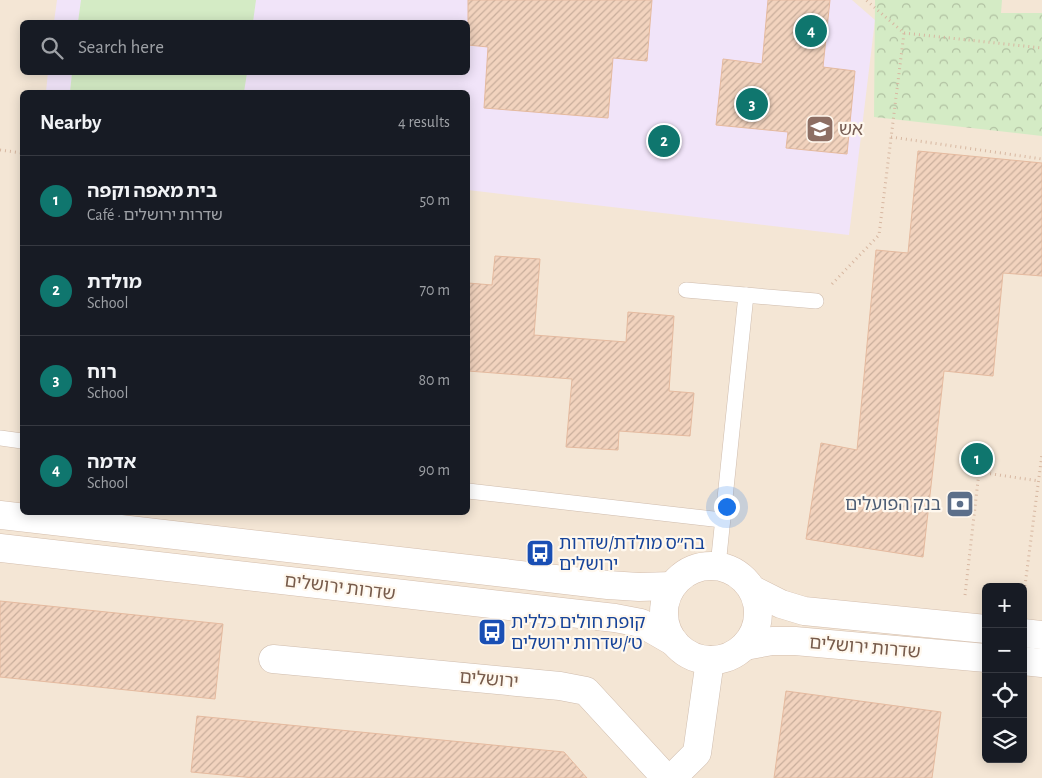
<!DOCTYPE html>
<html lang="en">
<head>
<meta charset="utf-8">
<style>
  body { margin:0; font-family:"Alegreya Sans","Noto Sans Hebrew",sans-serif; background:#20242c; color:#f1f3f6 }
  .controls { position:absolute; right:15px; bottom:15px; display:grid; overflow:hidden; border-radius:8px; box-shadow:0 2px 12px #0003 }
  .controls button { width:45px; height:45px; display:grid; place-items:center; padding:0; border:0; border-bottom:1px solid #363941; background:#171b24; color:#f1f3f6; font:25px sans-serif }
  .you { position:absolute; left:726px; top:506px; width:18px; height:18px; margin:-12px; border:4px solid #fff; border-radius:50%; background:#1a73e8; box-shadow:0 0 0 8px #1a73e833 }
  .badge { display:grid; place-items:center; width:32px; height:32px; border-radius:50%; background:#0f766e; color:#fff; font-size:16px; font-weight:700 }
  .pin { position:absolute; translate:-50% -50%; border:2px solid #fff; box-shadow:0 1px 5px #0006 }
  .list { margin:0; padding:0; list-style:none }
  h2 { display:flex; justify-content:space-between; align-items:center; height:65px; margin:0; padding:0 20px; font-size:21px }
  h2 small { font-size:16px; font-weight:400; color:#9ea1a6 }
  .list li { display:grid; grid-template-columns:32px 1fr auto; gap:15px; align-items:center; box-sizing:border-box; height:90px; padding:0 20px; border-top:1px solid #363941 }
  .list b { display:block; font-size:19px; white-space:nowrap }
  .list p { margin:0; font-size:16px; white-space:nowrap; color:#9ea1a6 }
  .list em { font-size:16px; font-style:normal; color:#9ea1a6 }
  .icon { flex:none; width:28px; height:28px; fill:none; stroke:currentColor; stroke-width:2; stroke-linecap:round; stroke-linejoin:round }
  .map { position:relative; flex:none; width:1042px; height:778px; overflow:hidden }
  .search { position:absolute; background:#171b24; box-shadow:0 2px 12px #0003; left:20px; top:20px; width:450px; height:55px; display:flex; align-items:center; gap:12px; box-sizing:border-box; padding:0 18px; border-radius:8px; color:#9ea1a6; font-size:19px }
  .panel { position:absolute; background:#171b24; box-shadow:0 2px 12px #0003; left:20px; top:90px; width:450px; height:425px; border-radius:8px }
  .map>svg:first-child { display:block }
</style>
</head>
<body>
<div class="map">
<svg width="1042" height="778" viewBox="0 0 1042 778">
  <defs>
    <pattern id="forest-crowns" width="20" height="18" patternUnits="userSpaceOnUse" patternTransform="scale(1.25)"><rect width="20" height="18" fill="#d4ebc5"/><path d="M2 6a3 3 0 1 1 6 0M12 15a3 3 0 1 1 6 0" fill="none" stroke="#b1c1a2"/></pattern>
    <pattern id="building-hatch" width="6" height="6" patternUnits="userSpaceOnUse" patternTransform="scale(1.25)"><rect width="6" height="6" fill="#f2d3be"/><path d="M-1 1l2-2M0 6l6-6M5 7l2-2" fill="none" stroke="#c9ae9c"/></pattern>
  </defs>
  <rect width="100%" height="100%" fill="#fcf4e7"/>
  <path fill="#f4e6d5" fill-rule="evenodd" d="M 0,0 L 1042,0 L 1042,778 L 0,778 ZM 22,22 L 468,22 L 468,72 L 22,72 ZM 22,92 L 468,92 L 468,512 L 22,512 ZM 986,587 L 1023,587 L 1023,759 L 986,759 Z"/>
  <path fill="#f1e4f9" d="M 57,0 L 852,0 L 875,20 L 849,235 L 468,190 L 468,92 L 46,92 L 48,72 L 468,72 L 468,22 L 54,22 Z"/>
  <path fill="url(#forest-crowns)" d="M 875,0 L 1002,0 L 1001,13 L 1042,13 L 1042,136 L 874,117 Z"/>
  <g fill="#d4ebc5">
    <path d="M 81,0 L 256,0 L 253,22 L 78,22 Z"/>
    <path d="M 72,73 L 72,72 L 247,73 L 244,92 L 70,92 Z"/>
  </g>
  <g fill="url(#building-hatch)" stroke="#e5ba9f">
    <path d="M 468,0 L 652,0 L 647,61 L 613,58 L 608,118 L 484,108 L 488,47 L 468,45 Z"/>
    <path d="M 768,0 L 830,0 L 823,67 L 855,71 L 847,154 L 786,148 L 788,132 L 716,125 L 723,59 L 762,64 Z"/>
    <path d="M 918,151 L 1042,163 L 1042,276 L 1003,273 L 993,376 L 944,371 L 923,557 L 806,539 L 821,443 L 857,450 L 876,250 L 908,253 Z"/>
    <path d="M 495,256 L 540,259 L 534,335 L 626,342 L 628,312 L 674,316 L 669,391 L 694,393 L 690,436 L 619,431 L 618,450 L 566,447 L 572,379 L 468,371 L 468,283 L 492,285 Z"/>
    <path d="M 0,601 L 223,624 L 215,699 L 0,677 Z"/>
    <path d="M 786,691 L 941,712 L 932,778 L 774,778 Z"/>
    <path d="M 197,716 L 564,752 L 587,778 L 255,778 L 191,772 Z"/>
  </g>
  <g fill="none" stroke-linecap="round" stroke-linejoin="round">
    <defs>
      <g id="lane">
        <path d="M 686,290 L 816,301"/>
        <path d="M 0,438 L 22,441"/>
        <path d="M 468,491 L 722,520"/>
        <path d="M 718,566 L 746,295"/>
      </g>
      <g id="street">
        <path d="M 273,659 L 560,686 L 586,691 L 666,778"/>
        <path d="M 672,778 L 697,753 L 710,660"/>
      </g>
      <g id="secondary">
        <path d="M 0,515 L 608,585 L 639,587 L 672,586"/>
        <path d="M 0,548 L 615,618 L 641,623 L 674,642"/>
        <circle cx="711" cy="613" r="47"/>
        <path d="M 753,590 L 781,604 L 804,611 L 986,629"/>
        <path d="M 1023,633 L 1042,635"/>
        <path d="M 745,646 L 772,641 L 795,641 L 986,658"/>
        <path d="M 1023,661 L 1042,663"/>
      </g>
    </defs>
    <use href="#lane" stroke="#cfbcad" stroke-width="16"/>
    <use href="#street" stroke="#cfbcad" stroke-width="29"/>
    <use href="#secondary" stroke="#d4bead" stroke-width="29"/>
    <g stroke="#d7b7a1" stroke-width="3" stroke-dasharray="1 4" stroke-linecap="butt">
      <path d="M 904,33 L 1042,48"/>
      <path d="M 891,137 L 1042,159"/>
      <path d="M 0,150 L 22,153"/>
      <path d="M 832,284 L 879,235 L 904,33 L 866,0"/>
      <path d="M 965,595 L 979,472 L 1039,481"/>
      <path d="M 1023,601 L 1042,454"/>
    </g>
    <use href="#lane" stroke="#fff" stroke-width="15"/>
    <use href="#street" stroke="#fff" stroke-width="28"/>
    <use href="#secondary" stroke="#fff" stroke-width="28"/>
  </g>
  <defs>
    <symbol id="school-square" viewBox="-11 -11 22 22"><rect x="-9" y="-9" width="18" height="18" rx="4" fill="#8d6e63" stroke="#fff8ee"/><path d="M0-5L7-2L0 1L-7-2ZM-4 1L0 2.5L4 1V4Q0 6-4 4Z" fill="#fff"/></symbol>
    <symbol id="bank-square" viewBox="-11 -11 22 22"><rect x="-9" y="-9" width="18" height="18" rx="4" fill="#5c6f8a" stroke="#fff8ee"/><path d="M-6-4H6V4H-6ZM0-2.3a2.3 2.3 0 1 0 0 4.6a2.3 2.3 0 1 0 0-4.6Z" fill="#fff"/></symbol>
    <symbol id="bus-square" viewBox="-11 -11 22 22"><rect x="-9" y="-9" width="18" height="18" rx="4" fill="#1a4fb4" stroke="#fff8ee"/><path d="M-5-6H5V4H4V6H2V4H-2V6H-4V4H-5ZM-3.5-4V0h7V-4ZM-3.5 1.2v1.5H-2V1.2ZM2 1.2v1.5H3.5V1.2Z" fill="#fff"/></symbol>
  </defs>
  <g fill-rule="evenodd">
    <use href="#school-square" x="804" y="113" width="32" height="32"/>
    <use href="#bank-square" x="944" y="488" width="32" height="32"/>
    <use href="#bus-square" x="524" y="537" width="32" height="32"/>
    <use href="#bus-square" x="476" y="616" width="32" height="32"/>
  </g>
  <g text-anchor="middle" stroke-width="4.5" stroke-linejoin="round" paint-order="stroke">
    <g font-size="18" fill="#785e54" stroke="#fff8ee" text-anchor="start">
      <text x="839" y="135">אש</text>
    </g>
    <g font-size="18" fill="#4e5e75" stroke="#fff8ee" text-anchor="end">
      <text x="941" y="510">בנק הפועלים</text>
    </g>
    <g font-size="18" fill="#164399" stroke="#fff8ee" text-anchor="start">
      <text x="559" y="549">בה״ס מולדת/שדרות<tspan x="559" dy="21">ירושלים</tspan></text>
      <text x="511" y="628">קופת חולים כללית<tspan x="511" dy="21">ט׳/שדרות ירושלים</tspan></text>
    </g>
    <g font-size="18" fill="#775b4b" stroke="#fff8ee">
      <text transform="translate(340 587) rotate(7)" y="6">שדרות ירושלים</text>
      <text transform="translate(865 647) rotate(5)" y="6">שדרות ירושלים</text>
      <text transform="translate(489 679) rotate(5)" y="6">ירושלים</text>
    </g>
  </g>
</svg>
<div class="controls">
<button>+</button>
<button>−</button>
<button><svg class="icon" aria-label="locate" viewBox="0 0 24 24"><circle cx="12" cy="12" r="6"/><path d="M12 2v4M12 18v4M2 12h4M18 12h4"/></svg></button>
<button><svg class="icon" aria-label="layers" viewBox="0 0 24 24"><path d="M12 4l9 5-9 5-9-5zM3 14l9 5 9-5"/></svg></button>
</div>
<div class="you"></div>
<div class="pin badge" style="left:977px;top:459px">1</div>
<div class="pin badge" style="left:664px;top:141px">2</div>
<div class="pin badge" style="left:752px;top:104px">3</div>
<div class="pin badge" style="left:811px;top:31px">4</div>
<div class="search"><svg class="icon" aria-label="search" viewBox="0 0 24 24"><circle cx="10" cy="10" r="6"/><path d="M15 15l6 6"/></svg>Search here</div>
<section class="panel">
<h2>Nearby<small>4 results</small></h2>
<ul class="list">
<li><span class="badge">1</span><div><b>בית מאפה וקפה</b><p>Café · שדרות ירושלים</p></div><em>50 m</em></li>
<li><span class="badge">2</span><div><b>מולדת</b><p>School</p></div><em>70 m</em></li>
<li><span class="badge">3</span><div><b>רוח</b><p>School</p></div><em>80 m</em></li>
<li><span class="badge">4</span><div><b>אדמה</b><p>School</p></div><em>90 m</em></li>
</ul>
</section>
</div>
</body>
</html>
